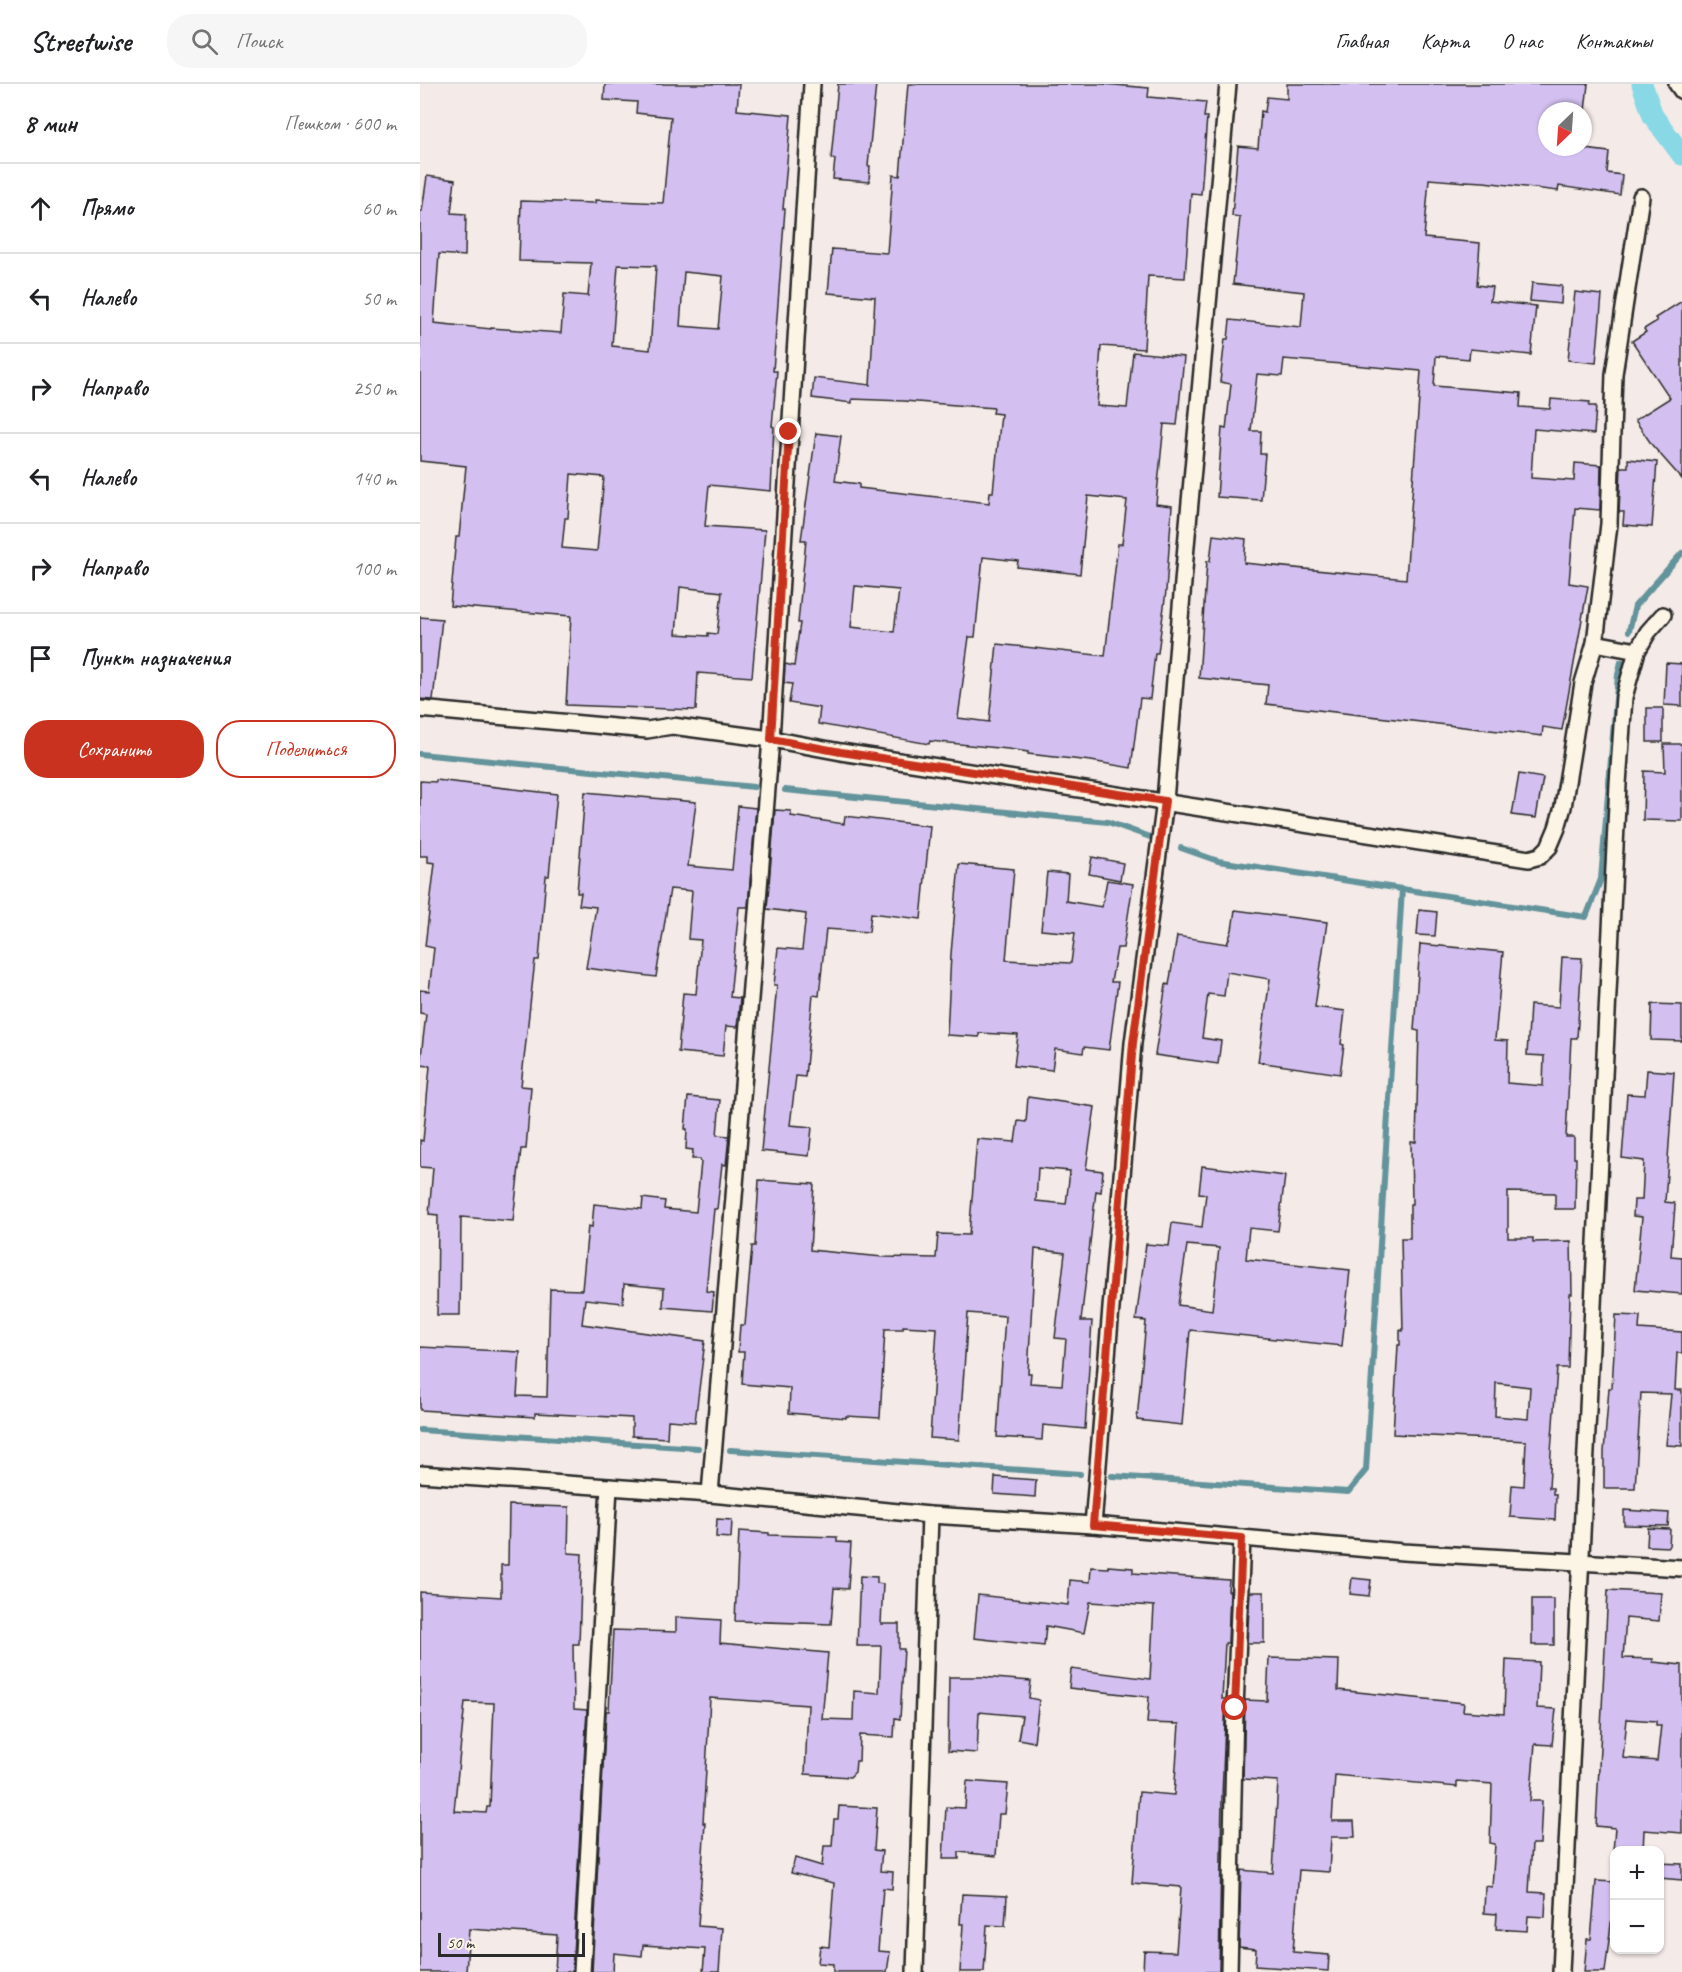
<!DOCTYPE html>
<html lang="ru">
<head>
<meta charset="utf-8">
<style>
  body { margin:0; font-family:Caveat,sans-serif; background:#f6f6f6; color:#202124 }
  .controls { position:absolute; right:18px; bottom:18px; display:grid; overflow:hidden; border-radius:12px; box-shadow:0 2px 4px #0004 }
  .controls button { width:54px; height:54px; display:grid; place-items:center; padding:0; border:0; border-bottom:2px solid #e0e0e0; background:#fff; color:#202124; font:30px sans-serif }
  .compass { position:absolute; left:1118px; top:18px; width:54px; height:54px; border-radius:50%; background:#fff; box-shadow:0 2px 4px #0004; rotate:205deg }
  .scale { position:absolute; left:18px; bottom:15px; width:147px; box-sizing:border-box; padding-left:6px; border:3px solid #2b2b2b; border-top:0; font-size:16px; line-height:21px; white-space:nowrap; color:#2b2b2b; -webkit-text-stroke:4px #fcf5e5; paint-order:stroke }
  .stop { position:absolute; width:18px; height:18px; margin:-14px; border:4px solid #c8321e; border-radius:50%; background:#fff }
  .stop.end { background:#c8321e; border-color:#fff; box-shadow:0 2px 6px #0008 }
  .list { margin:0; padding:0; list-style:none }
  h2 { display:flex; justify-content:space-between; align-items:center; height:78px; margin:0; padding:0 24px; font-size:26px }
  h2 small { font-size:20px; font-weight:400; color:#757577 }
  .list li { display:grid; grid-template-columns:39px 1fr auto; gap:18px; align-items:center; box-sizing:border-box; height:90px; padding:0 24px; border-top:2px solid #e0e0e0 }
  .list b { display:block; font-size:22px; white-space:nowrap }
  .list em { font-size:20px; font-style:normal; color:#757577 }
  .actions { display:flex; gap:12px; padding:18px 24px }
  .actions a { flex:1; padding:14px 0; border:2px solid #c8321e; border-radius:24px; text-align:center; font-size:21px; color:#c8321e }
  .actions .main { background:#c8321e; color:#fff }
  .icon { flex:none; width:33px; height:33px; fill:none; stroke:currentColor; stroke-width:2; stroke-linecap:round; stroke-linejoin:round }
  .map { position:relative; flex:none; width:1262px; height:1888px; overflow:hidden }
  header { display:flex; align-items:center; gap:36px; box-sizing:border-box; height:84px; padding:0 30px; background:#fff; border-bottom:2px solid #e0e0e0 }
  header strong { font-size:28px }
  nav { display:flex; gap:33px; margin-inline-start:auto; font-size:21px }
  .search { width:420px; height:54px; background:#f6f6f6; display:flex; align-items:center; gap:15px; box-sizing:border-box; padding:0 21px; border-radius:24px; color:#757577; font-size:22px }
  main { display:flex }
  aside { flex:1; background:#fff }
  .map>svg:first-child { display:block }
</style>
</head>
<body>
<header>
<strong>Streetwise</strong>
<div class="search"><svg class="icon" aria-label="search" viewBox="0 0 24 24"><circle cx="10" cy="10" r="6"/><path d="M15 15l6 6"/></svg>Поиск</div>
<nav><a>Главная</a><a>Карта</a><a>О нас</a><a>Контакты</a></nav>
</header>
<main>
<aside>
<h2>8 мин<small>Пешком · 600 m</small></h2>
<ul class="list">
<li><svg class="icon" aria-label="ahead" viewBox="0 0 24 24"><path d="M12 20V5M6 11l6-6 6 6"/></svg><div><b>Прямо</b></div><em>60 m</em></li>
<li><svg class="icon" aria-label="left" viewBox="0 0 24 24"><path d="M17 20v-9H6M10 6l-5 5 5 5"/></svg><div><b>Налево</b></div><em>50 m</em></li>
<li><svg class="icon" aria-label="right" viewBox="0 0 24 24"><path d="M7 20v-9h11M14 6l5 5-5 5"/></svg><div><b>Направо</b></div><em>250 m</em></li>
<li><svg class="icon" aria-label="left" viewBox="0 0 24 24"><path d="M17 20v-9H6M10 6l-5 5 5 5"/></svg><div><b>Налево</b></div><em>140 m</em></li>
<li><svg class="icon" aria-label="right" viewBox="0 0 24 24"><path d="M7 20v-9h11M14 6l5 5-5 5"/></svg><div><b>Направо</b></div><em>100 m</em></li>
<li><svg class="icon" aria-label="arrive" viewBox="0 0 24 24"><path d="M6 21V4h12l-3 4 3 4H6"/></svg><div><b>Пункт назначения</b></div></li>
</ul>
<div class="actions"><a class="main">Сохранить</a><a>Поделиться</a></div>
</aside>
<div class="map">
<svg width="1262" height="1888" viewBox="0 0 1262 1888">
  <rect width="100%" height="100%" fill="#f4eae7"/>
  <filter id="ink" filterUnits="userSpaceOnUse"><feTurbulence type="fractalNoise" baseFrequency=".0167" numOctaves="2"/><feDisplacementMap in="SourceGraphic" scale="12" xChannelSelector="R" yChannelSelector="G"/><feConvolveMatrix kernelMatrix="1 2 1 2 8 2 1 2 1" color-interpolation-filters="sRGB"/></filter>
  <g filter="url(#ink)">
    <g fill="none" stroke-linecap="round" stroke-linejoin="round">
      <g stroke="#63939b" stroke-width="6">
        <path d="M 1209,547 L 1215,522 L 1262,469"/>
        <path d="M 0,670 L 334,703"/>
        <path d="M 365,706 L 688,738 L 730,753"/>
        <path d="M 761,764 L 798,777 L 1166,833 L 1181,795 L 1198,591 L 1201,578"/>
        <path d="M 0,1346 L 278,1364"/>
        <path d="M 310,1366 L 660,1390"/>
        <path d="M 692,1392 L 928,1408 L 946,1386 L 982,805"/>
      </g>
      <path stroke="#88d8e5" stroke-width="21" d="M 1222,0 L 1233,32 L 1262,71"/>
    </g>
    <g fill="#d3c0f1" stroke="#2b2b2b" stroke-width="1.5" fill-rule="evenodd">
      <path d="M 185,0 L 319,0 L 317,26 L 371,31 L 363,125 L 365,125 L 353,287 L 357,287 L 352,342 L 354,343 L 351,407 L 289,401 L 285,442 L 345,446 L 332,593 L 278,589 L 276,626 L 146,621 L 151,532 L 30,522 L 36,453 L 39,453 L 46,382 L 0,377 L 0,127 L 2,127 L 7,92 L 35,96 L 31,129 L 46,130 L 45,172 L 19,170 L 14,239 L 71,245 L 71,244 L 141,249 L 144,210 L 168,212 L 171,179 L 99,177 L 101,117 L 175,119 L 175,116 L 243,119 L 251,33 L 216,29 L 217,18 L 184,16 ZM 198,181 L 236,182 L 230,266 L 192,262 ZM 264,188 L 303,192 L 298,245 L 260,242 ZM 151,390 L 184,393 L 177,467 L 142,464 L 145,434 L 148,434 ZM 260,503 L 302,508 L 297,550 L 288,549 L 288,552 L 256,550 Z"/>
      <path d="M 418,0 L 456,0 L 448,82 L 450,82 L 449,98 L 413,95 L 415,75 L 411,75 Z"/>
      <path d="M 488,0 L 683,0 L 729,4 L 728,13 L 786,18 L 784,33 L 787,33 L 781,110 L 771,109 L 765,194 L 728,192 L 724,265 L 681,262 L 677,322 L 707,324 L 713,268 L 764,273 L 757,341 L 744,340 L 736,420 L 752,422 L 746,507 L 738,569 L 735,569 L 730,615 L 720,614 L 711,684 L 671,677 L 608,670 L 608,668 L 588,665 L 510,657 L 509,660 L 398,640 L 400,624 L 369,619 L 372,600 L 364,599 L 365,580 L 374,582 L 380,539 L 378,539 L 386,456 L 381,456 L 396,349 L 421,352 L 415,397 L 439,400 L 439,404 L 569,419 L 570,408 L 573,408 L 581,330 L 573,329 L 574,324 L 484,317 L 432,315 L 432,319 L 392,314 L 394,294 L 450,301 L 455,213 L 408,209 L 412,165 L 467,169 L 473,91 L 480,92 ZM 668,412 L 707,416 L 702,460 L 698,460 L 685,572 L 577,560 L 569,638 L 538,634 L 549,553 L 555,553 L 563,473 L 598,477 L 597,483 L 660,490 ZM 435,502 L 479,506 L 474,548 L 431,543 Z"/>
      <path d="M 867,0 L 1168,0 L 1165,27 L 1127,27 L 1127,63 L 1165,63 L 1165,65 L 1189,68 L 1187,89 L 1202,91 L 1200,111 L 1139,102 L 1138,107 L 1064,98 L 1045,97 L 1045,98 L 1009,95 L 1004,154 L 1060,159 L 1057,201 L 1072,203 L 1070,217 L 1116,222 L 1111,271 L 1050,265 L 1049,275 L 1016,272 L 1014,302 L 1101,309 L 1100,323 L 1130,325 L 1131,315 L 1170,318 L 1169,322 L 1176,322 L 1174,350 L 1114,345 L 1111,394 L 1154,397 L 1155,379 L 1181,381 L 1180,426 L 1155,424 L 1149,499 L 1168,502 L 1142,646 L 1123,643 L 1122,652 L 846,620 L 848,601 L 779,594 L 787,477 L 790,477 L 793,451 L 826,455 L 824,479 L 986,495 L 1001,287 L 864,275 L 862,292 L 837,290 L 831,347 L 841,347 L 840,370 L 845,370 L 841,416 L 797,413 L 802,344 L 806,345 L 811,300 L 800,298 L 805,255 L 808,255 L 810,236 L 881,243 L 884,208 L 813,200 L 820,133 L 812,132 L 818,62 L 838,64 L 841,27 L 845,28 L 847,13 L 867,15 Z"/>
      <path d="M 1112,199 L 1142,202 L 1141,220 L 1110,217 Z"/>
      <path d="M 1155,208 L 1182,211 L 1176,279 L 1148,276 Z"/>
      <path d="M 1262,217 L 1262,395 L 1232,361 L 1215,336 L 1250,314 L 1212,257 L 1226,248 L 1224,245 L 1237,237 L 1235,234 Z"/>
      <path d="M 1208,375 L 1237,378 L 1232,443 L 1203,441 L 1204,428 L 1199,428 L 1201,383 L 1208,383 Z"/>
      <path d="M 0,533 L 22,535 L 13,616 L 0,615 Z"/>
      <path d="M 1246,579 L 1262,580 L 1262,622 L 1244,621 Z"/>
      <rect x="1227" y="624" width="16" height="34"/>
      <path d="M 1244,660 L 1262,660 L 1262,737 L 1223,736 L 1224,687 L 1245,688 Z"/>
      <path d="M 1099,690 L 1123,694 L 1116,734 L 1092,731 Z"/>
      <path d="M 16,696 L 137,710 L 129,792 L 126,792 L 119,876 L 115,876 L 101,1002 L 111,1003 L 106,1065 L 101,1065 L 93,1137 L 41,1133 L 40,1231 L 17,1231 L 18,1131 L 9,1130 L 13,1084 L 0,1083 L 0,1056 L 3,1057 L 10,982 L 0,981 L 6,930 L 0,929 L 0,906 L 9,907 L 14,864 L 5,862 L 15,779 L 8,778 L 8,772 L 0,772 L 0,697 L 16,698 Z"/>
      <path d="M 165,708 L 276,718 L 268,782 L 312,786 L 318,722 L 336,724 L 328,823 L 319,823 L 310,913 L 320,914 L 317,943 L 306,942 L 303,972 L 258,968 L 263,909 L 276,910 L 281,856 L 268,855 L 272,807 L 250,805 L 236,893 L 166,884 L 176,823 L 159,821 L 161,809 L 157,809 Z"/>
      <path d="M 355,726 L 371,727 L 371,732 L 424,740 L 425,732 L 510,742 L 501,835 L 451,829 L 449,848 L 406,845 L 399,912 L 393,911 L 385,993 L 376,992 L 370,1041 L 392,1043 L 389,1072 L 341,1067 L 357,901 L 354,901 L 358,864 L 382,866 L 386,830 L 347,825 Z"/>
      <path d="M 672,773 L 703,779 L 700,796 L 669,790 Z"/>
      <path d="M 539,780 L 594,785 L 586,876 L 651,879 L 655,849 L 621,846 L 627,788 L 648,790 L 646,817 L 682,823 L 687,796 L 713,800 L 703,864 L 697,864 L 691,898 L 698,898 L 689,966 L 664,963 L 663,969 L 635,965 L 632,986 L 594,982 L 598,951 L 559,949 L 559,953 L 527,951 L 531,870 Z"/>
      <path d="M 815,826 L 907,838 L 895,923 L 925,927 L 921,960 L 924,961 L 920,990 L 838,978 L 850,895 L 807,888 L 804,912 L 788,910 L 782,954 L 801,957 L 798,980 L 735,971 L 746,900 L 749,901 L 757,852 L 807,860 L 812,846 Z"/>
      <path d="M 999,826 L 1017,828 L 1015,852 L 997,851 Z"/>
      <path d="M 1000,860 L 1083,868 L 1075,956 L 1088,957 L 1087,999 L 1123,1002 L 1124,972 L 1107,971 L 1110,921 L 1139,923 L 1142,873 L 1162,874 L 1157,954 L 1151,954 L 1146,1053 L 1154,1053 L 1154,1074 L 1156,1074 L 1155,1125 L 1135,1125 L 1135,1109 L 1088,1108 L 1088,1154 L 1113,1154 L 1113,1158 L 1151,1157 L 1152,1210 L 1150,1210 L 1148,1284 L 1137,1284 L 1131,1368 L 1129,1404 L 1133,1404 L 1133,1410 L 1136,1410 L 1135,1436 L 1090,1433 L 1092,1401 L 1104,1402 L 1106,1357 L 973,1350 L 978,1261 L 980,1261 L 980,1246 L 983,1247 L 981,1154 L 990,1154 L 990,1120 L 992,1120 L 991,1058 L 996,1058 L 999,947 L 994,946 ZM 1076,1299 L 1110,1303 L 1108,1335 L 1075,1332 Z"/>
      <path d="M 1232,920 L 1262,921 L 1262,957 L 1231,956 Z"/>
      <path d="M 1227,986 L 1254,988 L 1245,1118 L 1254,1119 L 1255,1121 L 1251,1172 L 1262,1173 L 1262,1210 L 1215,1206 L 1222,1133 L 1213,1132 L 1214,1116 L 1222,1116 L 1224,1077 L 1202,1074 L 1207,1010 L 1225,1011 Z"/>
      <path d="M 268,1013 L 300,1016 L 297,1051 L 309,1052 L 306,1081 L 302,1080 L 297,1125 L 294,1125 L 286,1207 L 294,1208 L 292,1227 L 243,1223 L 244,1204 L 204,1200 L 203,1219 L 165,1215 L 162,1240 L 285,1257 L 275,1338 L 248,1336 L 247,1354 L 212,1352 L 212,1334 L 115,1329 L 115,1333 L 0,1326 L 0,1263 L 100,1268 L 97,1312 L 127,1313 L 130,1205 L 162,1206 L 168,1142 L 172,1143 L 174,1120 L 222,1125 L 223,1114 L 245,1117 L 244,1125 L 276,1128 L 281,1078 L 280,1075 L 272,1075 L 273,1066 L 266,1065 L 267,1045 L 265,1045 Z"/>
      <path d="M 608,1013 L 675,1023 L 666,1085 L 683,1087 L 681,1108 L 676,1107 L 661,1237 L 672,1237 L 665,1345 L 623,1341 L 622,1356 L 577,1353 L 585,1232 L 548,1229 L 539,1356 L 510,1354 L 517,1244 L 483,1242 L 483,1245 L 465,1245 L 460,1334 L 426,1332 L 426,1334 L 369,1329 L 370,1304 L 322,1300 L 324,1268 L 318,1268 L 320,1241 L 325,1241 L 332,1162 L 335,1162 L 339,1096 L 394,1100 L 390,1166 L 463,1173 L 516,1174 L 518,1150 L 549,1151 L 557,1055 L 595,1058 L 598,1037 L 606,1038 ZM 618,1084 L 650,1087 L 646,1120 L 616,1117 ZM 615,1165 L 645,1169 L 635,1254 L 646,1255 L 642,1301 L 610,1299 L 611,1289 L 608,1289 Z"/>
      <path d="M 782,1082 L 865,1092 L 858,1147 L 829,1144 L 826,1175 L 930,1186 L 922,1262 L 770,1246 L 762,1341 L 717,1336 L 726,1237 L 716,1236 L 726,1160 L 749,1162 L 752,1139 L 782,1143 L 786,1110 L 779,1109 ZM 767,1161 L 799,1164 L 792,1226 L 758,1221 Z"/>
      <path d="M 1196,1231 L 1220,1232 L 1219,1245 L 1262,1248 L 1262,1269 L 1257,1269 L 1255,1306 L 1262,1306 L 1262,1362 L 1246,1361 L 1251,1310 L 1221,1309 L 1215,1404 L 1184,1404 L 1184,1368 L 1189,1304 L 1192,1304 Z"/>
      <path d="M 575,1393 L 616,1396 L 615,1413 L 574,1410 Z"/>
      <path d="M 89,1421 L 149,1423 L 148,1469 L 162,1470 L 159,1560 L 153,1560 L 154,1625 L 167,1626 L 152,1888 L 135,1888 L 137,1851 L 49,1845 L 46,1888 L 0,1888 L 0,1508 L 81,1513 L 81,1481 L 88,1481 ZM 45,1618 L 74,1619 L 70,1723 L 67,1723 L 66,1729 L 34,1727 Z"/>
      <path d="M 1204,1426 L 1249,1429 L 1248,1442 L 1204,1441 Z"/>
      <path d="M 297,1435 L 312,1436 L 311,1454 L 296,1453 Z"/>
      <path d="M 1228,1444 L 1250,1445 L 1249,1463 L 1227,1462 Z"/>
      <path d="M 319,1447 L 349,1449 L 349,1451 L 417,1453 L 417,1458 L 431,1459 L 428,1505 L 414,1504 L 411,1540 L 315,1537 Z"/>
      <path d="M 688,1482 L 713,1484 L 713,1489 L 809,1496 L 808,1507 L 810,1507 L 808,1559 L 805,1559 L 802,1615 L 806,1615 L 802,1712 L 799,1888 L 723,1888 L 724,1867 L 756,1868 L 761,1803 L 712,1799 L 719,1708 L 754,1711 L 759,1640 L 727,1639 L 729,1613 L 649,1604 L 651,1585 L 730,1595 L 734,1522 L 670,1518 L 664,1549 L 626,1542 L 624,1562 L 554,1554 L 558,1511 L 648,1521 L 650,1496 L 670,1498 L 671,1483 L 688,1484 Z"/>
      <path d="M 440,1492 L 457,1493 L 457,1499 L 463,1500 L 461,1540 L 479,1540 L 479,1565 L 484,1565 L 480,1635 L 475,1634 L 474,1653 L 440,1651 L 439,1677 L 436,1677 L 435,1688 L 430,1693 L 385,1690 L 388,1621 L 290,1614 L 283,1739 L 285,1739 L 278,1842 L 302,1844 L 299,1888 L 283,1888 L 285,1865 L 223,1861 L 222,1872 L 194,1869 L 193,1888 L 172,1888 L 186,1627 L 189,1627 L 193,1546 L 256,1548 L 256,1533 L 301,1536 L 300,1559 L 408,1569 L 402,1635 L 433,1636 L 434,1607 L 459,1609 L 461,1562 L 437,1562 Z"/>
      <path d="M 932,1494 L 951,1496 L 949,1512 L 930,1510 Z"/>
      <path d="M 1188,1506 L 1241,1509 L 1239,1537 L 1206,1534 L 1203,1574 L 1233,1575 L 1233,1578 L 1262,1581 L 1262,1749 L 1224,1746 L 1223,1767 L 1193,1767 L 1195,1744 L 1176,1742 ZM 1207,1635 L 1236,1637 L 1236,1641 L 1241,1641 L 1237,1677 L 1203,1674 Z"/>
      <path d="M 830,1508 L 844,1508 L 844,1559 L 827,1559 Z"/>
      <rect x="1112" y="1515" width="22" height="46"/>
      <path d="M 849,1574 L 919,1576 L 918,1606 L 1044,1619 L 1043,1627 L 1084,1630 L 1086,1576 L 1119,1578 L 1117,1624 L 1136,1625 L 1132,1661 L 1115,1660 L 1110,1717 L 1122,1717 L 1120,1760 L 1112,1760 L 1109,1808 L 1126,1809 L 1125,1833 L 1108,1832 L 1107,1847 L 1076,1845 L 1077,1830 L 1064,1829 L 1065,1802 L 1072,1803 L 1075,1760 L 1070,1759 L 1072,1700 L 1037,1697 L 1037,1703 L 915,1691 L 912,1737 L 934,1737 L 935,1753 L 911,1753 L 909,1788 L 879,1786 L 873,1868 L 909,1871 L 908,1887 L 835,1882 L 836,1865 L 819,1863 L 821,1786 L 853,1789 L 858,1697 L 823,1695 L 825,1616 L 847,1617 Z"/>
      <path d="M 529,1593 L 562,1593 L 611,1597 L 609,1614 L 619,1616 L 614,1658 L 598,1655 L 602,1632 L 559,1628 L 557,1669 L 528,1667 Z"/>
      <path d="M 547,1697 L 588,1700 L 585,1730 L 579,1730 L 576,1772 L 539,1768 L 539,1775 L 523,1775 L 526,1723 L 545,1724 Z"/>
      <path d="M 419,1722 L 457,1724 L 454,1766 L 462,1767 L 460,1787 L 473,1788 L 472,1805 L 463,1804 L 458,1867 L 470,1868 L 467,1888 L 413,1888 L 413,1880 L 398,1879 L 400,1862 L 409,1863 L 414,1799 L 371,1789 L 375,1774 L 402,1782 L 404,1762 L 412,1762 L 414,1735 L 418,1735 Z"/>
      <path d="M 1239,1779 L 1262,1780 L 1262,1796 L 1239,1794 Z"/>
      <path d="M 1176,1797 L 1194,1798 L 1194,1832 L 1192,1832 L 1185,1888 L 1164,1888 L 1167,1855 L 1171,1855 Z"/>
      <path d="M 542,1810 L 587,1812 L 585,1842 L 567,1841 L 564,1888 L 540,1888 L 543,1840 L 540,1840 Z"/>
    </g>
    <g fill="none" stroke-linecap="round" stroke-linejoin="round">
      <defs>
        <g id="minor">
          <path d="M 1257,0 L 1262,7"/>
          <path d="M 1175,559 L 1217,567"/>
          <path d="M 0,625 L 227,646 L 252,642 L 351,655 L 421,668 L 1109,775 L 1120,772 L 1129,763 L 1137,744 L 1143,723 L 1163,599 L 1175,559 L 1189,440 L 1194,290 L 1221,113"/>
          <path d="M 0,1390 L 290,1410 L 510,1431 L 673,1441 L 983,1468 L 1262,1484"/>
          <path d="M 290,1410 L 351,655 L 392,0"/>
          <path d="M 673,1441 L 713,959 L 745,717 L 766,462 L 808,0"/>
          <path d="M 162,1888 L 189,1403"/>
          <path d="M 495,1888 L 510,1431"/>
          <path d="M 809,1888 L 815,1625 L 822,1454"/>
          <path d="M 1141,1888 L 1198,700 L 1204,613 L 1217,567 L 1228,548 L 1243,531"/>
        </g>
      </defs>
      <use href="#minor" stroke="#2b2b2b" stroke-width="20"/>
      <use href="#minor" stroke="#fcf5e5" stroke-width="15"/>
    </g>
  </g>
  <g fill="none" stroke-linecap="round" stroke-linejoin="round" filter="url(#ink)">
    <path stroke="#c8321e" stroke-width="8" d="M 369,348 L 351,655 L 421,668 L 745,717 L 713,959 L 673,1441 L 822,1454 L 815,1624"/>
  </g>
</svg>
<div class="controls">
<button>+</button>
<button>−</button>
</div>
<svg class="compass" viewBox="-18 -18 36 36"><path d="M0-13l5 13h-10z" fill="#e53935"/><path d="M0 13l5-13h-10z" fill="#757577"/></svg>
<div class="scale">50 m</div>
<div class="stop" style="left:815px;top:1624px"></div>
<div class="stop end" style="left:369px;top:348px"></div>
</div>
</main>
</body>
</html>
